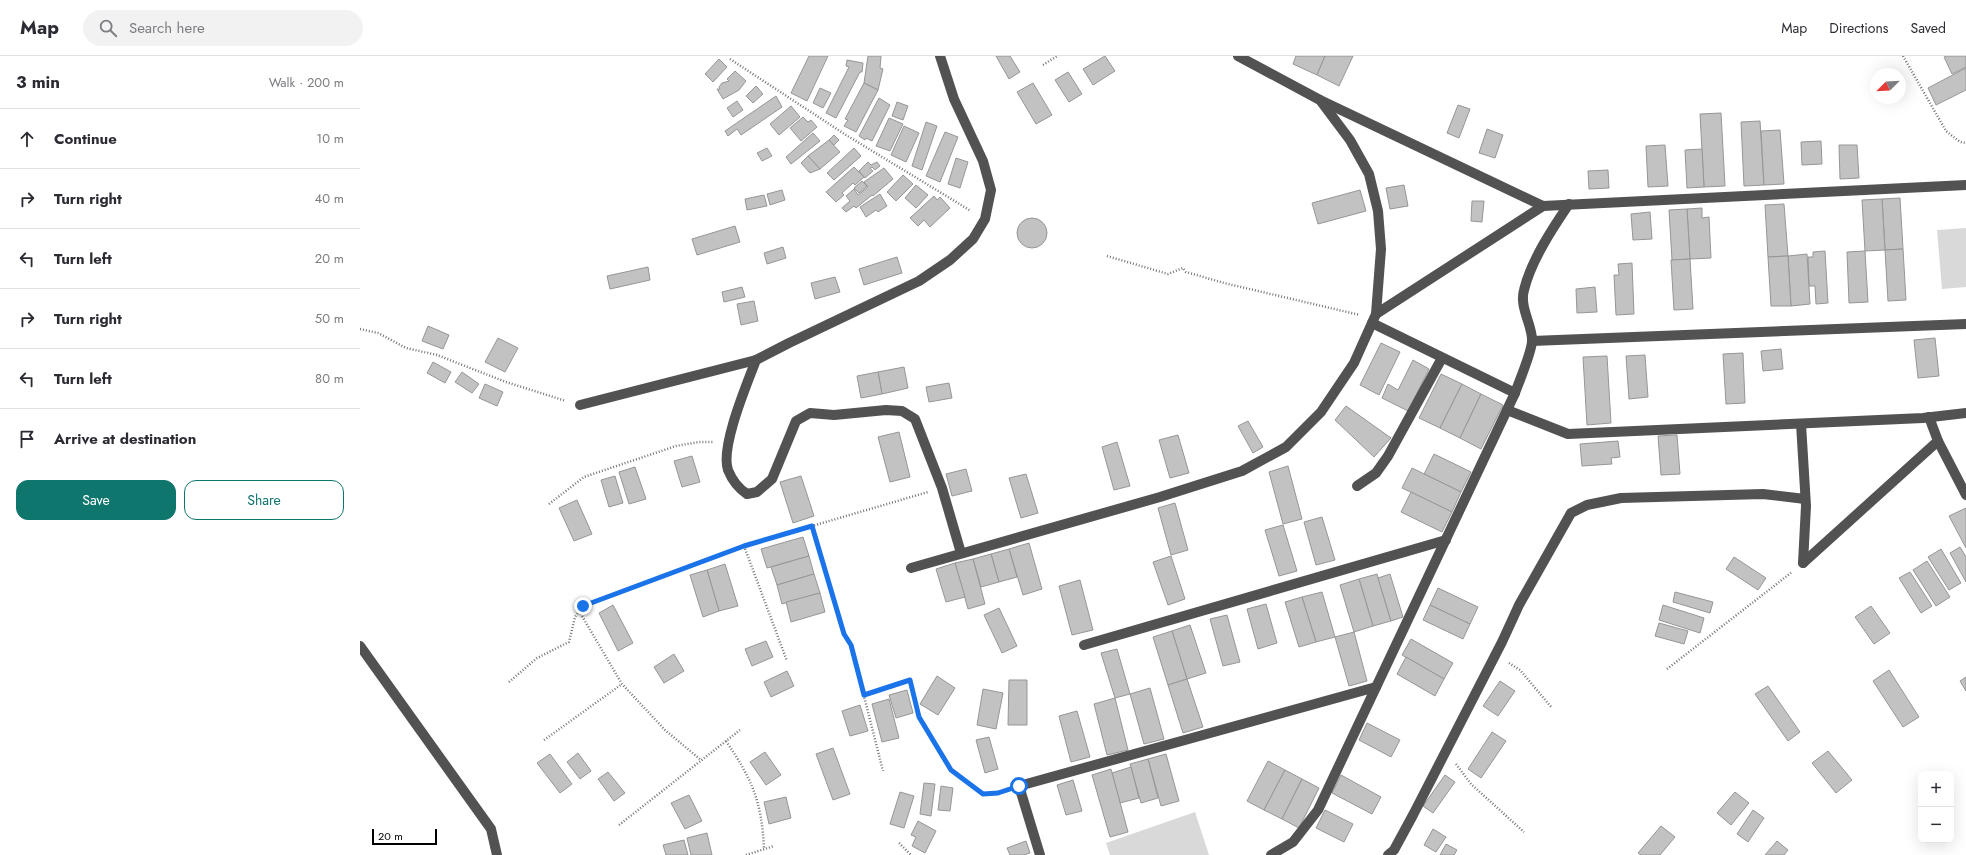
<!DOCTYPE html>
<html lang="en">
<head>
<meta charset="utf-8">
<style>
  body { margin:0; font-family:Jost,sans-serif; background:#f2f2f3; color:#2b2b33 }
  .controls { position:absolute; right:12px; bottom:12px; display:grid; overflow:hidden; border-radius:8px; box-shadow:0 4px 16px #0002 }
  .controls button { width:36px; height:36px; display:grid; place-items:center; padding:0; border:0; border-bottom:1px solid #e1e1e2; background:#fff; color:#2b2b33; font:20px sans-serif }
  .compass { position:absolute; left:1510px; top:12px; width:36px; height:36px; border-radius:50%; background:#fff; box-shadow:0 4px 16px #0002; rotate:246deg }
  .scale { position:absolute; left:12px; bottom:10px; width:65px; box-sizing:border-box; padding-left:4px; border:2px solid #000; border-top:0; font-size:11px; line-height:14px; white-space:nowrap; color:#000; -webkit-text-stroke:3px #fff; paint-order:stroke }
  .stop { position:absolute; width:12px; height:12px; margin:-9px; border:3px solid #1a73e8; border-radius:50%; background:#fff }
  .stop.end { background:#1a73e8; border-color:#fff; box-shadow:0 1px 4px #0008 }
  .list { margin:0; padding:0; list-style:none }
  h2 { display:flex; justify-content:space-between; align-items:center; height:52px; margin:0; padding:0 16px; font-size:17px }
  h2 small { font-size:13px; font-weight:400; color:#7c7c81 }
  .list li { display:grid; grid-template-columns:26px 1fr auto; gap:12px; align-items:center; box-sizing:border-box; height:60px; padding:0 16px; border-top:1px solid #e1e1e2 }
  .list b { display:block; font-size:15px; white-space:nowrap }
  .list em { font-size:13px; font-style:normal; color:#7c7c81 }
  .actions { display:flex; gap:8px; padding:12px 16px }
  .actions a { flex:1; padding:9px 0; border:1px solid #0f766e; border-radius:12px; text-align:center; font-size:14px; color:#0f766e }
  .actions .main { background:#0f766e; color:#fff }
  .icon { flex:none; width:22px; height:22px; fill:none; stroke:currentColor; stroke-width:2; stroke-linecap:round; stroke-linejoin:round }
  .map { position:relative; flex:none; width:1606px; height:799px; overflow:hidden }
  header { display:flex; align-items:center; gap:24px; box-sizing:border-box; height:56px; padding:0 20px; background:#fff; border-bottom:1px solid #e1e1e2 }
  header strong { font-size:19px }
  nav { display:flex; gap:22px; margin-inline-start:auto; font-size:14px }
  .search { width:280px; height:36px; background:#f2f2f3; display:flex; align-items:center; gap:10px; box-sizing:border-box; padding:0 14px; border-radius:22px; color:#7c7c81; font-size:15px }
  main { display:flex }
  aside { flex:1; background:#fff }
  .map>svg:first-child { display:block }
</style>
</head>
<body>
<header>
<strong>Map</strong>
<div class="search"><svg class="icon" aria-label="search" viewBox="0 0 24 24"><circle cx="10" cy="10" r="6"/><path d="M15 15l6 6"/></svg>Search here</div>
<nav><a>Map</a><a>Directions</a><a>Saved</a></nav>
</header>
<main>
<aside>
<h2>3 min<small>Walk · 200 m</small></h2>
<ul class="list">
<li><svg class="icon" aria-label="ahead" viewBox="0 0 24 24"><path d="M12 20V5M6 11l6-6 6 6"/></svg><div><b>Continue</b></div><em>10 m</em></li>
<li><svg class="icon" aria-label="right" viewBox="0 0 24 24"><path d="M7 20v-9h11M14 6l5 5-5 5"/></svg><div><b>Turn right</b></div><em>40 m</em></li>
<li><svg class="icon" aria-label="left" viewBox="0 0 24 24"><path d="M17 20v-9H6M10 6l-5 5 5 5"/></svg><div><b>Turn left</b></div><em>20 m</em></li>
<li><svg class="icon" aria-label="right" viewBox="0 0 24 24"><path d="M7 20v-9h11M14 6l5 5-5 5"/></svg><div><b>Turn right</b></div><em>50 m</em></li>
<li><svg class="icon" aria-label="left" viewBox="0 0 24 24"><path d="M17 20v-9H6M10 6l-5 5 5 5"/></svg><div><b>Turn left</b></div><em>80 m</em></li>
<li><svg class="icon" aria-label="arrive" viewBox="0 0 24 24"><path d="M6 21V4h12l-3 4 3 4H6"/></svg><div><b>Arrive at destination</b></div></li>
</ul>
<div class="actions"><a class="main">Save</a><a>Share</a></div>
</aside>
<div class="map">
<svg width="1606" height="799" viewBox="0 0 1606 799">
  <rect width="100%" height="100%" fill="#fff"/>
  <g fill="#d9d9d9">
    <path d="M 1606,172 L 1606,231 L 1582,233 L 1577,174 Z"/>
    <path d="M 835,756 L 849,799 L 750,799 L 746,787 Z"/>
  </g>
  <g fill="#c2c2c2" stroke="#969696">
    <path d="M 449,0 L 468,0 L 447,45 L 431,37 Z"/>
    <path d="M 508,0 L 521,0 L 520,12 L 523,13 L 518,34 L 504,27 Z"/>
    <path d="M 636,0 L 650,0 L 660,16 L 649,23 Z"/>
    <path d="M 745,0 L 755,15 L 733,29 L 723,13 Z"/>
    <path d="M 936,0 L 965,0 L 957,19 L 933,8 Z"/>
    <path d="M 965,0 L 993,0 L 979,30 L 957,19 Z"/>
    <path d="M 1587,0 L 1606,0 L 1606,11 L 1592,18 L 1584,1 Z"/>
    <path d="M 359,3 L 367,11 L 353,26 L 345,18 Z"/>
    <path d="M 487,4 L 503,7 L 502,16 L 500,16 L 476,62 L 466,57 L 489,11 L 486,10 Z"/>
    <path d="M 1606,12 L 1606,34 L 1576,49 L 1568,32 Z"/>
    <path d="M 375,15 L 386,25 L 379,34 L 363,43 L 357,33 L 360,33 L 359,31 L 362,27 L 369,25 L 367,23 Z"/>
    <path d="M 708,16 L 722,38 L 709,46 L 695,24 Z"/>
    <path d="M 504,27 L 518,34 L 496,76 L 484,70 L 488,64 L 485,63 Z"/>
    <path d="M 673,27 L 692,59 L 676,68 L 657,36 Z"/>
    <path d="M 396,30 L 403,38 L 393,47 L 386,40 Z"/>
    <path d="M 460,32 L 471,37 L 463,52 L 453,47 Z"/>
    <path d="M 416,40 L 422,51 L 381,79 L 377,73 L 368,80 L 365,75 Z"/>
    <path d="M 519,42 L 530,49 L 512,85 L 506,82 L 505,84 L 499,80 Z"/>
    <path d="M 377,45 L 383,54 L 373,61 L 367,52 Z"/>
    <path d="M 537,46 L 548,50 L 543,64 L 532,60 Z"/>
    <path d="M 1098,49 L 1110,53 L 1099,82 L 1087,77 Z"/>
    <path d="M 431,50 L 440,61 L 419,79 L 410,68 Z"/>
    <path d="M 1361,57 L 1365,130 L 1344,131 L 1340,58 Z"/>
    <path d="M 443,61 L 448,66 L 451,64 L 457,71 L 441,85 L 430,72 Z"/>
    <path d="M 529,62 L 543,68 L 530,95 L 516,90 Z"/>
    <path d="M 1400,65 L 1404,129 L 1384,130 L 1381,66 Z"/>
    <path d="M 566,66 L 577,70 L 562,114 L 552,110 Z"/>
    <path d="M 544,70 L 559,77 L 546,106 L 531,99 Z"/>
    <path d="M 1127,73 L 1143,79 L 1135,102 L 1119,97 Z"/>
    <path d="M 1420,74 L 1424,128 L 1404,129 L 1401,75 Z"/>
    <path d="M 585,76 L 598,81 L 580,126 L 566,120 Z"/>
    <path d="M 453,77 L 460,85 L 431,108 L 426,101 Z"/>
    <path d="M 474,79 L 479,84 L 474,89 L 469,84 Z"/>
    <path d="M 469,84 L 480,96 L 460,113 L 448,100 Z"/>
    <path d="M 1461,85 L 1462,108 L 1442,109 L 1441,86 Z"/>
    <path d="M 1305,89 L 1308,130 L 1288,131 L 1286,90 Z"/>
    <path d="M 1479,89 L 1497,89 L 1499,122 L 1480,123 Z"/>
    <path d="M 407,92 L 412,100 L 402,105 L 397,97 Z"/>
    <path d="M 494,92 L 501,100 L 474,124 L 467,117 Z"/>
    <path d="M 1342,93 L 1344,131 L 1327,132 L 1325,94 Z"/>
    <path d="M 448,100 L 460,113 L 450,117 L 441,107 Z"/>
    <path d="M 596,102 L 608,106 L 600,132 L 588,128 Z"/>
    <path d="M 508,106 L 511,109 L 517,106 L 520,110 L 515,114 L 512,111 L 510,112 L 513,115 L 505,122 L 499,115 Z"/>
    <path d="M 494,111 L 504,121 L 495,129 L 493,127 L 482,137 L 484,139 L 476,146 L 466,136 Z"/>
    <path d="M 524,112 L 533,123 L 513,140 L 512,139 L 496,152 L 494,150 L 486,156 L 482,152 L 490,145 L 486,140 L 494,133 L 498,139 L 508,131 L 504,126 Z"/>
    <path d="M 1248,114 L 1249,132 L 1229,133 L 1228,115 Z"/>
    <path d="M 543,119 L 553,128 L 536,145 L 527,136 Z"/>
    <path d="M 502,125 L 507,130 L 499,137 L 494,132 Z"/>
    <path d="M 556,129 L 568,139 L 556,152 L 545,142 Z"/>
    <path d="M 1044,129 L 1048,150 L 1030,153 L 1026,132 Z"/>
    <path d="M 422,134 L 425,144 L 410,149 L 407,138 Z"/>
    <path d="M 1000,134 L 1006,155 L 958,168 L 952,147 Z"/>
    <path d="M 520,138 L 527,150 L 518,156 L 516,154 L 506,161 L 500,151 Z"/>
    <path d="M 404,139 L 407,150 L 387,154 L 385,143 Z"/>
    <path d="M 574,140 L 577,144 L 580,141 L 590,152 L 570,171 L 564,164 L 558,170 L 550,162 Z"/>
    <path d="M 1540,142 L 1543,193 L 1525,194 L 1522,143 Z"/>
    <path d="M 1522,143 L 1525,194 L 1505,195 L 1502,144 Z"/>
    <path d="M 1112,145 L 1124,145 L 1122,166 L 1111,165 Z"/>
    <path d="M 1424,148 L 1428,200 L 1408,201 L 1405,149 Z"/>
    <path d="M 1342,152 L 1342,162 L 1349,161 L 1351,202 L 1330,203 L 1327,153 Z"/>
    <path d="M 1327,153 L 1330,203 L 1312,204 L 1309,154 Z"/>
    <path d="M 1290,156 L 1292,183 L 1273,184 L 1271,158 Z"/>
    <circle cx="672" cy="177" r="15"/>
    <path d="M 375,170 L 380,186 L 337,199 L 332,183 Z"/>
    <path d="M 423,191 L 426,202 L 407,208 L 404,197 Z"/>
    <path d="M 1543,193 L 1546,244 L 1528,245 L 1525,194 Z"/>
    <path d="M 1465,195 L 1468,247 L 1456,248 L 1455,230 L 1449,230 L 1448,201 L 1453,201 L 1453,196 Z"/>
    <path d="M 1505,195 L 1508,246 L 1489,247 L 1487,196 Z"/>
    <path d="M 1447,198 L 1450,248 L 1431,250 L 1428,200 Z"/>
    <path d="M 1428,200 L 1431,250 L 1411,250 L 1408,201 Z"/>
    <path d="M 537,201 L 542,217 L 504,229 L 499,213 Z"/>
    <path d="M 1330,203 L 1333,253 L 1314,254 L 1311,204 Z"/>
    <path d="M 1272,207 L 1274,258 L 1256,259 L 1254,219 L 1259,219 L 1258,208 Z"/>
    <path d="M 288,211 L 290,224 L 250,233 L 247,220 Z"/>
    <path d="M 475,221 L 480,236 L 455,243 L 451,227 Z"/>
    <path d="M 382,231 L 385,241 L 364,246 L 362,236 Z"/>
    <path d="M 1235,231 L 1237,256 L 1217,257 L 1216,233 Z"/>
    <path d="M 394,245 L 398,265 L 381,269 L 377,248 Z"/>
    <path d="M 68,270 L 89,279 L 83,293 L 62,285 Z"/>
    <path d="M 138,282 L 158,292 L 145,316 L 125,306 Z"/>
    <path d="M 1575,282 L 1579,320 L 1558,322 L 1554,284 Z"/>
    <path d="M 1021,287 L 1040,296 L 1019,339 L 1000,329 Z"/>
    <path d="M 1421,293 L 1423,313 L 1403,315 L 1401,295 Z"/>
    <path d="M 1383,297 L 1385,347 L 1366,348 L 1363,298 Z"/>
    <path d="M 1285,299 L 1288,341 L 1269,343 L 1266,300 Z"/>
    <path d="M 1247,300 L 1251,367 L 1227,369 L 1223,301 Z"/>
    <path d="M 1053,304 L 1069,313 L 1048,355 L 1022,342 L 1028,328 L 1038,334 Z"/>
    <path d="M 73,306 L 91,316 L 85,327 L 67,317 Z"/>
    <path d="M 544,311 L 548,332 L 522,338 L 518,316 Z"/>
    <path d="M 102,316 L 119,328 L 112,337 L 95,326 Z"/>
    <path d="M 518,316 L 522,338 L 501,342 L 497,320 Z"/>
    <path d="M 1081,318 L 1102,328 L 1080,372 L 1059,362 Z"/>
    <path d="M 589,327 L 592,342 L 569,346 L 566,331 Z"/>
    <path d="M 125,328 L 143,336 L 137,350 L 119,342 Z"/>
    <path d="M 1102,328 L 1121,338 L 1100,382 L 1080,372 Z"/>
    <path d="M 1121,338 L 1143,349 L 1121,393 L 1100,382 Z"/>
    <path d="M 986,350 L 1031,382 L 1014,401 L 975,364 Z"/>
    <path d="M 888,365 L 903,391 L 893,397 L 878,370 Z"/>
    <path d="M 539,376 L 550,421 L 530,426 L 518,381 Z"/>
    <path d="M 818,379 L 829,417 L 810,422 L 799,384 Z"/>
    <path d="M 1317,379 L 1320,418 L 1301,419 L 1298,380 Z"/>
    <path d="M 1258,385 L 1260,401 L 1251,402 L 1252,408 L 1222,410 L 1220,388 Z"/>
    <path d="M 757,386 L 770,430 L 754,434 L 742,391 Z"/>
    <path d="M 1074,398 L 1111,416 L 1101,436 L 1064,418 Z"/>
    <path d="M 332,400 L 340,426 L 322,431 L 314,405 Z"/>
    <path d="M 928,410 L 942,463 L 923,468 L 909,416 Z"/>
    <path d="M 275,411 L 286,443 L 269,448 L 259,416 Z"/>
    <path d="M 1052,412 L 1101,436 L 1092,456 L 1042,432 Z"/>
    <path d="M 606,413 L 612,435 L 592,440 L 586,418 Z"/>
    <path d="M 666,418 L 678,457 L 661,462 L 649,422 Z"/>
    <path d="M 255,420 L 263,447 L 249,451 L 241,424 Z"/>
    <path d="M 441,420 L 454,460 L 433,467 L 420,426 Z"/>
    <path d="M 1051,436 L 1092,456 L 1082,476 L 1041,456 Z"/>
    <path d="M 217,444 L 232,478 L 214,485 L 199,452 Z"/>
    <path d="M 815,447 L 828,494 L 811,499 L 798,452 Z"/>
    <path d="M 1606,452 L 1606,492 L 1589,460 Z"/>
    <path d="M 962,461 L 975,504 L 956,509 L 944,466 Z"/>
    <path d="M 923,469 L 937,515 L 919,520 L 905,474 Z"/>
    <path d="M 443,481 L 449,500 L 407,512 L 401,493 Z"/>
    <path d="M 669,487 L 682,533 L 663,539 L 649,493 Z"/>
    <path d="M 1600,491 L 1606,501 L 1606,526 L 1590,497 Z"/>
    <path d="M 649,493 L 657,521 L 639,526 L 631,498 Z"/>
    <path d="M 1581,493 L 1601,527 L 1589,534 L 1568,501 Z"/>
    <path d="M 631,498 L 639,526 L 621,531 L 613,503 Z"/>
    <path d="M 449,500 L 454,518 L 417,529 L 411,511 Z"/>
    <path d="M 811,500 L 825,543 L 808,549 L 793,506 Z"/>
    <path d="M 1374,501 L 1406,522 L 1398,534 L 1366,513 Z"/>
    <path d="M 613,503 L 625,548 L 608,553 L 595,507 Z"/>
    <path d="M 1567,505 L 1590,541 L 1576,550 L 1553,514 Z"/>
    <path d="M 595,507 L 605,541 L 586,546 L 576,513 Z"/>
    <path d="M 365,508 L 378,550 L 359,555 L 347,514 Z"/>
    <path d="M 347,514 L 359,555 L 343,561 L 330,519 Z"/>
    <path d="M 1550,516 L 1572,550 L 1561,557 L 1539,522 Z"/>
    <path d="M 454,518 L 460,537 L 422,548 L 417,529 Z"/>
    <path d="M 1017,518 L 1031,565 L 1013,570 L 999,523 Z"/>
    <path d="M 1030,518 L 1043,561 L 1031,565 L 1018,522 Z"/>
    <path d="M 999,523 L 1013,570 L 994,576 L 980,529 Z"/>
    <path d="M 720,524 L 733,574 L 712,579 L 699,530 Z"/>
    <path d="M 1078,532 L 1118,551 L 1110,568 L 1070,549 Z"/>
    <path d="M 962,536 L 975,581 L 956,586 L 942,541 Z"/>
    <path d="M 1315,536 L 1353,546 L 1350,557 L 1313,546 Z"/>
    <path d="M 460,537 L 465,556 L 431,566 L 426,546 Z"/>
    <path d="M 942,541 L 956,586 L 939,591 L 925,546 Z"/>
    <path d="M 906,548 L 917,587 L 898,593 L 887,553 Z"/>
    <path d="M 253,549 L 273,587 L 258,595 L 239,557 Z"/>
    <path d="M 1070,549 L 1110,568 L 1103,583 L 1063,564 Z"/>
    <path d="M 1303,549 L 1344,562 L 1340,577 L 1299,564 Z"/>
    <path d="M 1511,550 L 1530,577 L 1514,588 L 1495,561 Z"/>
    <path d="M 639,552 L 657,590 L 642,597 L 624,559 Z"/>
    <path d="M 867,559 L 880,606 L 863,610 L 850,563 Z"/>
    <path d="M 1299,567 L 1328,575 L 1324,588 L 1295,580 Z"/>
    <path d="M 830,569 L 846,617 L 827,623 L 812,575 Z"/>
    <path d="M 812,575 L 827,623 L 808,629 L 793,581 Z"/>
    <path d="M 994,576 L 1007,625 L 989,630 L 975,581 Z"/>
    <path d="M 1051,583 L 1093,607 L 1084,623 L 1042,599 Z"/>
    <path d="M 406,585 L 413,601 L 392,610 L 385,593 Z"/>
    <path d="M 757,593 L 770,638 L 755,642 L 741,597 Z"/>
    <path d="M 314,598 L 324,615 L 304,627 L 294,611 Z"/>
    <path d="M 1046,601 L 1084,623 L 1075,640 L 1037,618 Z"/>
    <path d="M 1529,614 L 1559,661 L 1543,671 L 1513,625 Z"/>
    <path d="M 427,615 L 434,630 L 411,641 L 404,626 Z"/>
    <path d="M 577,620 L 595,632 L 578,659 L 560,648 Z"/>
    <path d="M 1606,621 L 1606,635 L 1600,625 Z"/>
    <path d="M 827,623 L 843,671 L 823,677 L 808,629 Z"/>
    <path d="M 649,624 L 667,624 L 667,669 L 648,669 Z"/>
    <path d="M 1140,625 L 1155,635 L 1138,660 L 1123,650 Z"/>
    <path d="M 1408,630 L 1440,676 L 1428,685 L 1395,638 Z"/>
    <path d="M 790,632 L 804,683 L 784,688 L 770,638 Z"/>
    <path d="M 623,633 L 643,637 L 636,673 L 617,669 Z"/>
    <path d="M 547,634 L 553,657 L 536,662 L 529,639 Z"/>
    <path d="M 755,642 L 768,694 L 747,699 L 734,648 Z"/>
    <path d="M 529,643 L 539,682 L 522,686 L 512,648 Z"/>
    <path d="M 500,649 L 508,675 L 490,680 L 482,655 Z"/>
    <path d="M 717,655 L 730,701 L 711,706 L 699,660 Z"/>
    <path d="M 1007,667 L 1040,684 L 1031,701 L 999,684 Z"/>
    <path d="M 1132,676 L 1146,685 L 1121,722 L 1108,713 Z"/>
    <path d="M 629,681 L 638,713 L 625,717 L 616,684 Z"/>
    <path d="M 473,692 L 490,738 L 473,744 L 456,698 Z"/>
    <path d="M 1468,695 L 1492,724 L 1476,737 L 1452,707 Z"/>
    <path d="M 405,696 L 421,719 L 406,729 L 390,706 Z"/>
    <path d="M 218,697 L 231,715 L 220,723 L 207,706 Z"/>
    <path d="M 190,698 L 212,728 L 200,737 L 177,707 Z"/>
    <path d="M 806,698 L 819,745 L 801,750 L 788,703 Z"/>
    <path d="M 788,703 L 798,742 L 781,747 L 770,708 Z"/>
    <path d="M 908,705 L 925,714 L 904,754 L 887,745 Z"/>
    <path d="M 771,711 L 779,742 L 760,747 L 752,717 Z"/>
    <path d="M 751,713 L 768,776 L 750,781 L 732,719 Z"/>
    <path d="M 925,714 L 942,723 L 922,763 L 904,754 Z"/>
    <path d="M 248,716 L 265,737 L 254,745 L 238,723 Z"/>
    <path d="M 981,719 L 1021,741 L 1012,758 L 972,737 Z"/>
    <path d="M 1085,719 L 1095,726 L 1073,757 L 1063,750 Z"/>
    <path d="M 942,723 L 959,732 L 939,772 L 922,763 Z"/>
    <path d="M 713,724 L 722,755 L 706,759 L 697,729 Z"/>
    <path d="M 564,727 L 575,728 L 571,760 L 560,758 Z"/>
    <path d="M 581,730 L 593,732 L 590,755 L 578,754 Z"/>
    <path d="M 540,736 L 554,740 L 544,772 L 530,768 Z"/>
    <path d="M 1375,736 L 1389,747 L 1371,769 L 1357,757 Z"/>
    <path d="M 329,739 L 342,765 L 325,773 L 311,747 Z"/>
    <path d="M 426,741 L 431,762 L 409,768 L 404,746 Z"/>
    <path d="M 965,754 L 993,768 L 984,786 L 956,772 Z"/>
    <path d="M 1393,754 L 1404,762 L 1388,786 L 1377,778 Z"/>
    <path d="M 558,765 L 576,775 L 565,797 L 552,790 L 556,781 L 551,779 Z"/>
    <path d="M 1301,770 L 1315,781 L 1300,799 L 1281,799 L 1278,797 Z"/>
    <path d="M 1073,773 L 1086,781 L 1076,796 L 1064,789 Z"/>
    <path d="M 347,777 L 352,799 L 331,799 L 327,782 Z"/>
    <path d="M 324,784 L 328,799 L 306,799 L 303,789 Z"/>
    <path d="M 666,785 L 670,797 L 664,799 L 650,799 L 647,792 Z"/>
    <path d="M 1417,785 L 1428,794 L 1424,799 L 1405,799 Z"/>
    <path d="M 1086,788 L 1097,794 L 1094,799 L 1080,799 Z"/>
  </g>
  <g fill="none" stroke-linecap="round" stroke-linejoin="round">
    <g stroke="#747474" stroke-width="2.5" stroke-dasharray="1 2" stroke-linecap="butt">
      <path d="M 1543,0 L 1586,75 L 1600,86 L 1606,87"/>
      <path d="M 370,3 L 486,79 L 611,155"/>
      <path d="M 683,9 L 697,0"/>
      <path d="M 747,200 L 808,218 L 823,212 L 826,216 L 864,227 L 1000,259"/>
      <path d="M 0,273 L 18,277 L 46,292 L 77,299 L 146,326 L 206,345"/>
      <path d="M 189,448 L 224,421 L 316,390 L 339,386 L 354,386"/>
      <path d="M 452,470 L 484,578 L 491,589 L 523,715"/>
      <path d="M 384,490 L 427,605"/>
      <path d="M 219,555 L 262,628 L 305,674 L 341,704"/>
      <path d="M 1149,607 L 1160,614 L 1192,652"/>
      <path d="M 1307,613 L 1432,516"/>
      <path d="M 149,626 L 177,602 L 209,586 L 215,561 L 223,550 L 384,490 L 568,436"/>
      <path d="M 504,639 L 550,624 L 559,661 L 591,714 L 623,738 L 638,737 L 645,735"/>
      <path d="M 184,684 L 262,628"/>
      <path d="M 366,685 C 392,723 402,746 404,793"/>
      <path d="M 1096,708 L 1111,728 L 1164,776"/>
      <path d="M 259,769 L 380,674"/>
      <path d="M 539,787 L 551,799"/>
      <path d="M 386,799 L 414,790"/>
    </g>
    <g stroke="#525252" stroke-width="10">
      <path d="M 580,0 L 594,43 L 623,105 L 631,134 L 625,163 L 613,183 L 590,204 L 559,225 L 429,287 L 396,304 C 387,328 360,391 368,414 C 372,424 378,432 387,438 L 397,436 L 412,423 L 436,365 L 450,357 L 474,359 L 526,354 L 542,355 L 555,363 L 582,432 L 601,497"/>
      <path d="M 878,0 L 960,44 L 1183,150 L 1606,129"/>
      <path d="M 1016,258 L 1183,150"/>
      <path d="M 1012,267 L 1155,337"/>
      <path d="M 1172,285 L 1606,268"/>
      <path d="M 220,349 L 396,304"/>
      <path d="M 1147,354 L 1208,378 L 1563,362 L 1606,357"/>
      <path d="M 1569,361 L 1578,385 L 1606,439"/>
      <path d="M 1441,368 L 1446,450 L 1443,507"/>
      <path d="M 997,430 L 1016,417 L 1028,400 L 1082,302"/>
      <path d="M 1443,507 L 1578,385"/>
      <path d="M 551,512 L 800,441 L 882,415 L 926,391 L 961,356 L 994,307 L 1016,258 L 1021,193 L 1018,155 L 1009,118 L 990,84 L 960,44"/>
      <path d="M 724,589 L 1086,484"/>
      <path d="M 0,590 L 131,773 L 137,799"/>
      <path d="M 680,799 L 659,730 L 1016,631"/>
      <path d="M 911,799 L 933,786 L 958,754 L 1155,337 C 1159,326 1172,295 1172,285 C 1173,270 1159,252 1164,234 C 1171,205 1192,173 1209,148"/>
      <path d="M 1028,799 L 1034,794 L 1053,759 L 1142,586 L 1159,549 L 1211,457 L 1227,449 L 1261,442 L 1403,438 L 1445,443"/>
    </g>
  </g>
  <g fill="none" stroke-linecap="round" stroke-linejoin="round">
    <path stroke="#1a73e8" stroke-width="5" d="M 223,550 L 384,490 L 452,470 L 484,578 L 491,589 L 504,639 L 550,624 L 559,661 L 591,714 L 623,738 L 638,737 L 659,730"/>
  </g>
</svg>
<div class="controls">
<button>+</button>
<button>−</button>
</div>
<svg class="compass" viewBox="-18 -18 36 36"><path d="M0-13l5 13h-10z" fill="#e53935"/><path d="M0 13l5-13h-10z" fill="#7c7c81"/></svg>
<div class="scale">20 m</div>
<div class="stop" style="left:659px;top:730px"></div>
<div class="stop end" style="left:223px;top:550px"></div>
</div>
</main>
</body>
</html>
